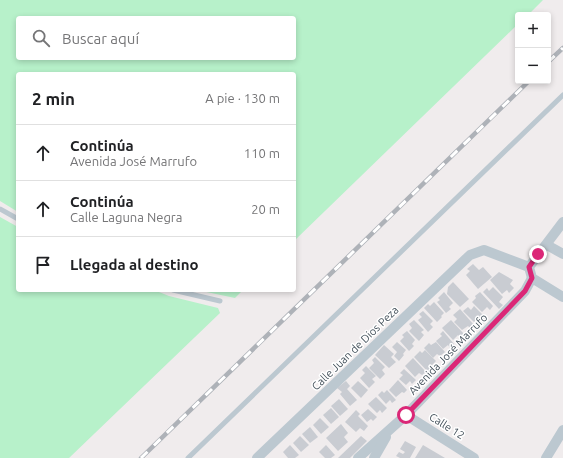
<!DOCTYPE html>
<html lang="es">
<head>
<meta charset="utf-8">
<style>
  body { margin:0; font-family:Ubuntu,sans-serif; background:#f2f2f2; color:#202124 }
  .controls { position:absolute; right:12px; top:12px; display:grid; overflow:hidden; border-radius:4px; box-shadow:0 2px 6px #0003 }
  .controls button { width:36px; height:36px; display:grid; place-items:center; padding:0; border:0; border-bottom:1px solid #e0e0e0; background:#fff; color:#202124; font:20px sans-serif }
  .stop { position:absolute; width:12px; height:12px; margin:-9px; border:3px solid #db2777; border-radius:50%; background:#fff }
  .stop.end { background:#db2777; border-color:#fff; box-shadow:0 1px 4px #0008 }
  .list { margin:0; padding:0; list-style:none }
  h2 { display:flex; justify-content:space-between; align-items:center; height:52px; margin:0; padding:0 16px; font-size:17px }
  h2 small { font-size:13px; font-weight:400; color:#757577 }
  .list li { display:grid; grid-template-columns:26px 1fr auto; gap:12px; align-items:center; box-sizing:border-box; height:56px; padding:0 16px; border-top:1px solid #e0e0e0 }
  .list b { display:block; font-size:15px; white-space:nowrap }
  .list p { margin:0; font-size:13px; white-space:nowrap; color:#757577 }
  .list em { font-size:13px; font-style:normal; color:#757577 }
  .icon { flex:none; width:22px; height:22px; fill:none; stroke:currentColor; stroke-width:2; stroke-linecap:round; stroke-linejoin:round }
  .map { position:relative; flex:none; width:563px; height:458px; overflow:hidden }
  .search { position:absolute; background:#fff; box-shadow:0 2px 6px #0003; left:16px; top:16px; width:280px; height:44px; display:flex; align-items:center; gap:10px; box-sizing:border-box; padding:0 14px; border-radius:4px; color:#757577; font-size:15px }
  .panel { position:absolute; background:#fff; box-shadow:0 2px 6px #0003; left:16px; top:72px; width:280px; height:220px; border-radius:4px }
  .map>svg:first-child { display:block }
</style>
</head>
<body>
<div class="map">
<svg width="563" height="458" viewBox="0 0 563 458">
  <rect width="100%" height="100%" fill="#f0eced"/>
  <g fill="#b7f1ca" fill-rule="evenodd">
    <path d="M 0,0 L 543,0 L 528,15 L 518,15 L 518,24 L 294,241 L 294,74 L 18,74 L 18,212 L 0,201 ZM 18,18 L 294,18 L 294,58 L 18,58 Z"/>
    <path d="M 0,217 L 18,227 L 18,290 L 154,290 L 169,296 L 218,308 L 220,313 L 69,458 L 0,458 Z"/>
    <path d="M 197,290 L 243,290 L 235,298 Z"/>
  </g>
  <g fill="#c9ccd2">
    <path d="M 473,264 L 479,270 L 483,267 L 492,277 L 478,289 L 466,275 L 470,271 L 467,269 Z"/>
    <path d="M 499,272 L 513,280 L 510,284 L 514,288 L 509,293 L 507,290 L 502,294 L 490,280 Z"/>
    <path d="M 453,282 L 469,299 L 460,307 L 447,294 L 448,287 Z"/>
    <path d="M 493,287 L 503,297 L 499,302 L 503,305 L 499,309 L 483,292 L 487,288 L 489,291 Z"/>
    <path d="M 444,292 L 453,303 L 449,307 L 451,309 L 446,313 L 437,302 L 440,300 L 438,298 Z"/>
    <path d="M 480,292 L 493,306 L 490,310 L 487,307 L 482,312 L 472,302 L 476,298 L 475,296 Z"/>
    <path d="M 434,302 L 444,313 L 441,316 L 442,317 L 437,322 L 424,308 L 428,304 L 430,306 Z"/>
    <path d="M 474,306 L 487,319 L 483,324 L 478,319 L 474,322 L 463,311 L 468,307 L 471,310 Z"/>
    <path d="M 460,309 L 474,325 L 470,328 L 468,326 L 462,330 L 454,322 L 457,319 L 453,315 Z"/>
    <path d="M 423,311 L 433,321 L 430,324 L 433,327 L 428,332 L 418,320 L 422,317 L 419,314 Z"/>
    <path d="M 414,320 L 424,330 L 421,332 L 424,335 L 419,341 L 409,331 L 412,328 L 409,324 Z"/>
    <path d="M 451,320 L 464,334 L 460,338 L 458,335 L 453,340 L 442,328 Z"/>
    <path d="M 407,331 L 415,340 L 412,344 L 414,346 L 409,351 L 400,341 L 404,337 L 402,335 Z"/>
    <path d="M 443,331 L 454,344 L 450,348 L 448,345 L 443,349 L 436,341 L 442,336 L 440,334 Z"/>
    <path d="M 397,342 L 406,350 L 403,354 L 404,355 L 399,361 L 394,356 L 397,352 L 392,347 Z"/>
    <path d="M 436,342 L 445,352 L 440,356 L 437,354 L 433,358 L 424,348 L 429,343 L 431,345 Z"/>
    <path d="M 384,345 L 394,354 L 391,357 L 396,362 L 389,368 L 375,355 Z"/>
    <path d="M 425,350 L 436,361 L 431,366 L 434,368 L 429,373 L 414,357 L 420,351 L 422,353 Z"/>
    <path d="M 375,357 L 385,367 L 382,370 L 385,374 L 380,379 L 369,368 L 374,363 L 372,360 Z"/>
    <path d="M 413,358 L 426,372 L 422,375 L 419,373 L 415,377 L 405,366 Z"/>
    <path d="M 366,366 L 376,376 L 372,379 L 375,382 L 369,388 L 360,378 L 365,373 L 362,370 Z"/>
    <path d="M 404,369 L 416,380 L 412,384 L 410,381 L 406,385 L 399,379 L 403,375 L 400,373 Z"/>
    <path d="M 398,380 L 407,390 L 404,393 L 402,392 L 396,397 L 389,390 Z"/>
    <path d="M 346,381 L 350,386 L 347,389 L 357,400 L 350,406 L 340,394 L 342,392 L 337,388 Z"/>
    <path d="M 358,381 L 368,390 L 361,398 L 351,388 Z"/>
    <path d="M 387,390 L 396,400 L 392,403 L 390,400 L 386,404 L 378,395 L 382,391 L 384,393 Z"/>
    <path d="M 376,397 L 387,408 L 382,413 L 380,410 L 377,413 L 368,404 Z"/>
    <path d="M 339,399 L 348,409 L 340,416 L 331,406 Z"/>
    <path d="M 331,408 L 339,417 L 331,424 L 323,415 Z"/>
    <path d="M 368,409 L 377,417 L 373,421 L 371,419 L 367,422 L 361,415 Z"/>
    <path d="M 356,410 L 360,414 L 358,416 L 368,426 L 364,431 L 360,428 L 356,432 L 345,422 Z"/>
    <path d="M 320,418 L 329,427 L 321,434 L 313,425 Z"/>
    <path d="M 341,424 L 348,433 L 344,437 L 348,442 L 338,451 L 326,438 Z"/>
    <path d="M 310,427 L 318,437 L 310,443 L 302,434 Z"/>
    <path d="M 300,436 L 309,445 L 301,452 L 293,443 Z"/>
    <path d="M 361,436 L 367,441 L 350,458 L 338,458 Z"/>
    <path d="M 405,441 L 416,447 L 410,458 L 400,458 L 396,456 L 399,452 L 403,454 L 405,452 L 400,449 Z"/>
    <path d="M 290,445 L 299,455 L 295,458 L 288,458 L 283,452 Z"/>
    <path d="M 326,445 L 335,455 L 331,458 L 325,458 L 319,452 Z"/>
    <path d="M 423,445 L 445,458 L 415,458 Z"/>
  </g>
  <g fill="none" stroke-linecap="round" stroke-linejoin="round">
    <g stroke="#bcc8d0" stroke-width="5">
      <path d="M 0,209 L 18,219"/>
      <path d="M 173,290 L 220,301"/>
      <path d="M 188,458 L 563,95"/>
    </g>
    <g stroke="#bcc8d0" stroke-width="10">
      <path d="M 563,222 L 529,267 L 532,278 L 563,297"/>
      <path d="M 547,245 L 563,254"/>
      <path d="M 406,415 L 474,458"/>
      <path d="M 257,458 L 470,255 L 484,250 L 529,267"/>
      <path d="M 358,458 L 406,415 L 525,291 L 532,278"/>
      <path d="M 374,458 L 386,437"/>
      <path d="M 546,458 L 563,430"/>
    </g>
    <defs>
      <g id="rail">
        <path d="M 548,62 L 563,48"/>
        <path d="M 141,458 L 529,81"/>
      </g>
    </defs>
    <use href="#rail" stroke="#aeb2b8" stroke-width="4.5"/>
    <use href="#rail" stroke="#fff" stroke-width="3" stroke-dasharray="9" stroke-linecap="butt"/>
  </g>
  <g fill="none" stroke-linecap="round" stroke-linejoin="round">
    <path stroke="#db2777" stroke-width="5" d="M 406,415 L 525,291 L 532,278 L 529,267 L 538,254"/>
  </g>
  <g text-anchor="middle" stroke-width="3" stroke-linejoin="round" paint-order="stroke">
    <g font-size="11" fill="#44515b" stroke="#fff">
      <text transform="translate(355 348) rotate(-44)" y="4">Calle Juan de Dios Peza</text>
      <text transform="translate(448 354) rotate(-46)" y="4">Avenida José Marrufo</text>
      <text transform="translate(447 426) rotate(32)" y="4">Calle 12</text>
    </g>
  </g>
</svg>
<div class="controls">
<button>+</button>
<button>−</button>
</div>
<div class="stop" style="left:406px;top:415px"></div>
<div class="stop end" style="left:538px;top:254px"></div>
<div class="search"><svg class="icon" aria-label="search" viewBox="0 0 24 24"><circle cx="10" cy="10" r="6"/><path d="M15 15l6 6"/></svg>Buscar aquí</div>
<section class="panel">
<h2>2 min<small>A pie · 130 m</small></h2>
<ul class="list">
<li><svg class="icon" aria-label="ahead" viewBox="0 0 24 24"><path d="M12 20V5M6 11l6-6 6 6"/></svg><div><b>Continúa</b><p>Avenida José Marrufo</p></div><em>110 m</em></li>
<li><svg class="icon" aria-label="ahead" viewBox="0 0 24 24"><path d="M12 20V5M6 11l6-6 6 6"/></svg><div><b>Continúa</b><p>Calle Laguna Negra</p></div><em>20 m</em></li>
<li><svg class="icon" aria-label="arrive" viewBox="0 0 24 24"><path d="M6 21V4h12l-3 4 3 4H6"/></svg><div><b>Llegada al destino</b></div></li>
</ul>
</section>
</div>
</body>
</html>
